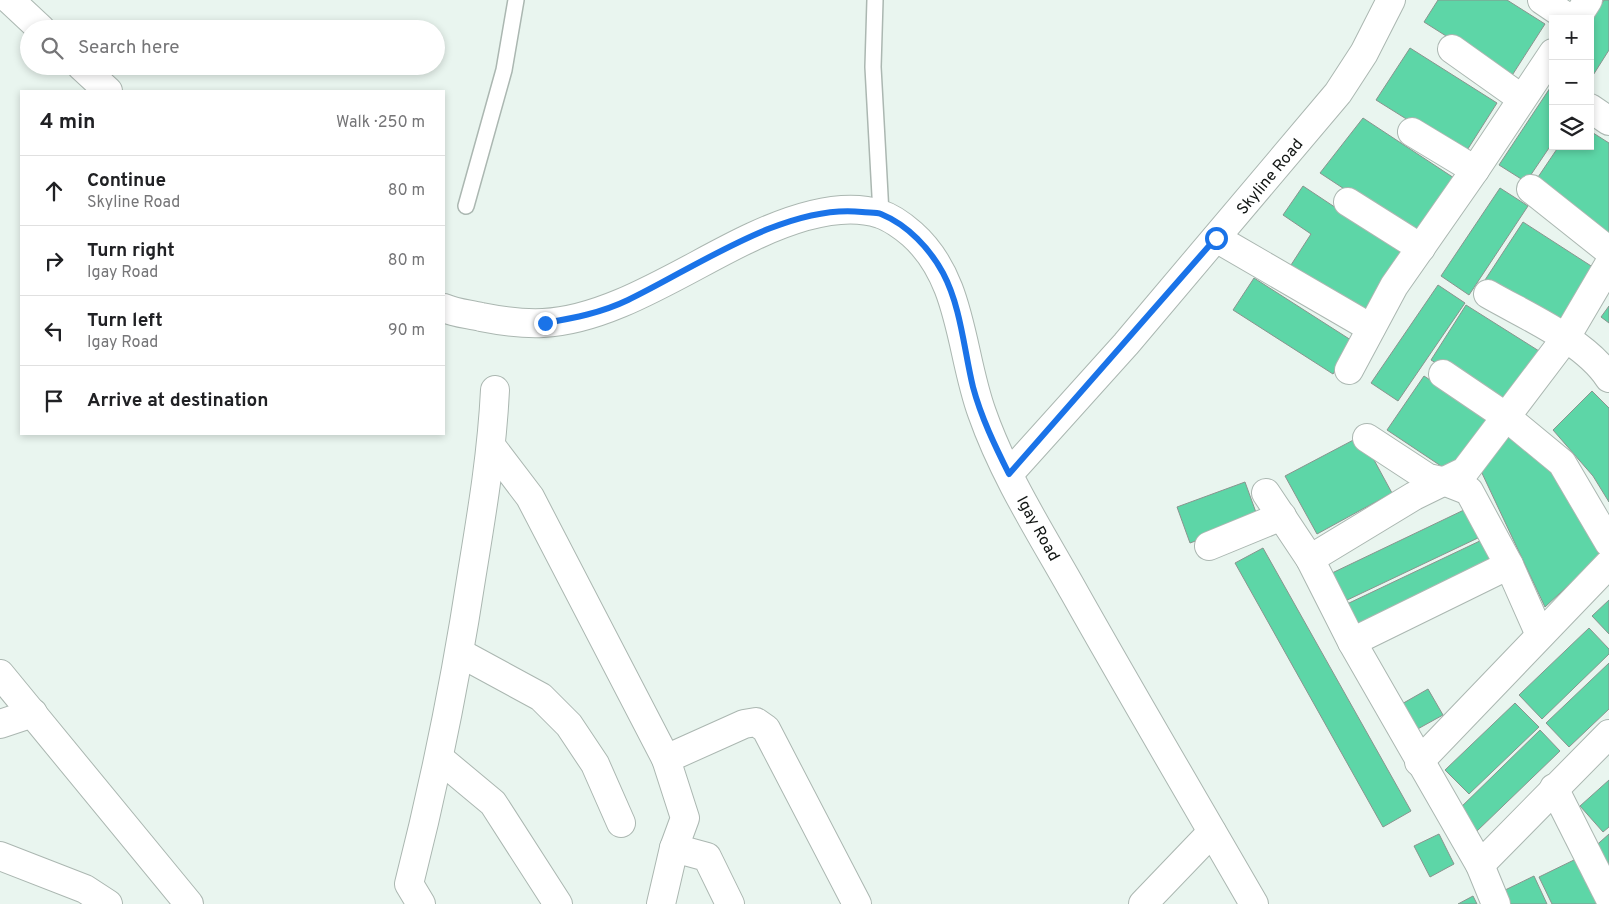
<!DOCTYPE html>
<html lang="en">
<head>
<meta charset="utf-8">
<style>
  body { margin:0; font-family:Overpass,sans-serif; background:#f6f6f6; color:#202124 }
  .controls { position:absolute; right:15px; top:15px; display:grid; overflow:hidden; border-radius:0px; box-shadow:0 2px 8px #0003 }
  .controls button { width:45px; height:45px; display:grid; place-items:center; padding:0; border:0; border-bottom:1px solid #e0e0e0; background:#fff; color:#202124; font:25px sans-serif }
  .stop { position:absolute; width:15px; height:15px; margin:-11px; border:4px solid #1a73e8; border-radius:50%; background:#fff }
  .stop.end { background:#1a73e8; border-color:#fff; box-shadow:0 1px 5px #0008 }
  .list { margin:0; padding:0; list-style:none }
  h2 { display:flex; justify-content:space-between; align-items:center; height:65px; margin:0; padding:0 20px; font-size:21px }
  h2 small { font-size:16px; font-weight:400; color:#757577 }
  .list li { display:grid; grid-template-columns:32px 1fr auto; gap:15px; align-items:center; box-sizing:border-box; height:70px; padding:0 20px; border-top:1px solid #e0e0e0 }
  .list b { display:block; font-size:19px; white-space:nowrap }
  .list p { margin:0; font-size:16px; white-space:nowrap; color:#757577 }
  .list em { font-size:16px; font-style:normal; color:#757577 }
  .icon { flex:none; width:28px; height:28px; fill:none; stroke:currentColor; stroke-width:2; stroke-linecap:round; stroke-linejoin:round }
  .map { position:relative; flex:none; width:1609px; height:904px; overflow:hidden }
  .search { position:absolute; background:#fff; box-shadow:0 2px 8px #0003; left:20px; top:20px; width:425px; height:55px; display:flex; align-items:center; gap:12px; box-sizing:border-box; padding:0 18px; border-radius:28px; color:#757577; font-size:19px }
  .panel { position:absolute; background:#fff; box-shadow:0 2px 8px #0003; left:20px; top:90px; width:425px; height:345px; border-radius:0px }
  .map>svg:first-child { display:block }
</style>
</head>
<body>
<div class="map">
<svg width="1609" height="904" viewBox="0 0 1609 904">
  <rect width="100%" height="100%" fill="#e9f5ef"/>
  <g fill="#5dd6a7" stroke="#89948e">
    <path d="M 1438,0 L 1507,0 L 1545,24 L 1511,77 L 1424,22 Z"/>
    <path d="M 1604,0 L 1609,0 L 1609,50 L 1590,80 L 1590,23 Z"/>
    <path d="M 1410,48 L 1497,103 L 1464,155 L 1376,100 Z"/>
    <path d="M 1552,85 L 1553,142 L 1526,182 L 1499,165 Z"/>
    <path d="M 1363,118 L 1454,178 L 1414,235 L 1320,173 Z"/>
    <path d="M 1590,131 L 1609,143 L 1609,233 L 1534,183 L 1559,146 L 1590,146 Z"/>
    <path d="M 1303,186 L 1404,253 L 1363,313 L 1291,265 L 1311,234 L 1283,215 Z"/>
    <path d="M 1500,188 L 1528,206 L 1469,295 L 1441,276 Z"/>
    <path d="M 1523,222 L 1602,273 L 1565,331 L 1485,280 Z"/>
    <path d="M 1254,278 L 1354,342 L 1333,374 L 1233,310 Z"/>
    <path d="M 1438,285 L 1465,303 L 1398,401 L 1371,383 Z"/>
    <path d="M 1466,305 L 1539,351 L 1504,405 L 1431,360 Z"/>
    <path d="M 1609,306 L 1609,323 L 1601,317 Z"/>
    <path d="M 1424,376 L 1490,419 L 1453,474 L 1387,430 Z"/>
    <path d="M 1592,391 L 1609,408 L 1609,502 L 1593,476 L 1553,430 Z"/>
    <path d="M 1511,429 L 1537,450 L 1602,554 L 1545,607 L 1481,471 Z"/>
    <path d="M 1361,436 L 1392,493 L 1317,534 L 1285,476 Z"/>
    <path d="M 1245,482 L 1258,518 L 1190,543 L 1177,507 Z"/>
    <path d="M 1466,509 L 1480,537 L 1343,602 L 1330,574 Z"/>
    <path d="M 1484,539 L 1497,567 L 1361,632 L 1347,604 Z"/>
    <path d="M 1263,548 L 1411,811 L 1383,827 L 1235,563 Z"/>
    <path d="M 1609,600 L 1609,634 L 1592,616 Z"/>
    <path d="M 1589,628 L 1609,649 L 1609,654 L 1542,719 L 1519,695 Z"/>
    <path d="M 1609,663 L 1609,709 L 1569,747 L 1546,723 Z"/>
    <path d="M 1428,689 L 1443,715 L 1414,731 L 1400,705 Z"/>
    <path d="M 1515,703 L 1539,727 L 1469,794 L 1445,770 Z"/>
    <path d="M 1540,730 L 1560,751 L 1477,831 L 1457,811 Z"/>
    <path d="M 1609,780 L 1609,827 L 1603,832 L 1580,806 Z"/>
    <path d="M 1439,834 L 1454,864 L 1430,877 L 1414,846 Z"/>
    <path d="M 1609,834 L 1609,871 L 1591,850 Z"/>
    <path d="M 1576,859 L 1598,904 L 1552,904 L 1539,877 Z"/>
    <path d="M 1534,876 L 1547,904 L 1506,904 L 1501,892 Z"/>
    <path d="M 1473,896 L 1477,904 L 1458,904 Z"/>
  </g>
  <g fill="none" stroke-linecap="round" stroke-linejoin="round">
    <defs>
      <g id="lane">
        <path d="M 875,0 L 873,67 L 881,214"/>
        <path d="M 466,206 L 504,70 L 516,0"/>
      </g>
      <g id="street">
        <path d="M 1542,0 L 1570,19"/>
        <path d="M 1576,19 L 1588,0"/>
        <path d="M 1452,49 L 1521,98"/>
        <path d="M 1590,108 L 1609,121"/>
        <path d="M 1412,132 L 1475,170"/>
        <path d="M 1531,189 L 1609,251"/>
        <path d="M 1348,202 L 1421,248"/>
        <path d="M 1216,238 L 1371,328"/>
        <path d="M 1488,294 C 1526,316 1585,341 1609,378"/>
        <path d="M 1349,370 L 1394,286 L 1475,170 L 1553,53"/>
        <path d="M 1443,374 L 1505,416 L 1562,463 L 1609,543"/>
        <path d="M 1367,438 L 1428,478 L 1446,482 L 1469,491 L 1509,565 L 1540,635"/>
        <path d="M 492,447 L 530,497 L 666,759 L 685,818 L 674,848 L 661,904"/>
        <path d="M 1266,493 L 1310,559 L 1352,642 L 1480,865 L 1496,904"/>
        <path d="M 1209,546 L 1282,516"/>
        <path d="M 1310,559 L 1414,496 L 1465,471 L 1565,339 L 1609,264"/>
        <path d="M 1352,642 L 1509,565"/>
        <path d="M 460,653 L 541,697 L 569,725 L 595,764 L 621,823"/>
        <path d="M 0,674 L 189,904"/>
        <path d="M 0,724 L 33,713"/>
        <path d="M 439,758 L 493,803 L 558,904"/>
        <path d="M 666,759 L 744,724 L 756,722 L 766,729 L 857,904"/>
        <path d="M 1419,762 L 1609,564"/>
        <path d="M 1554,788 L 1609,897"/>
        <path d="M 674,848 L 707,857 L 730,904"/>
        <path d="M 0,856 L 85,889 L 108,904"/>
        <path d="M 1480,865 L 1609,734"/>
        <path d="M 421,904 L 409,884 C 435,782 456,678 472,573 C 482,512 492,452 495,390"/>
        <path d="M 1143,904 L 1212,832"/>
      </g>
      <g id="secondary">
        <path d="M 10,0 L 41,29"/>
        <path d="M 81,66 L 108,91"/>
        <path d="M 444,308 C 455,313 468,314 481,317 C 501,321 522,324 543,323 C 613,320 689,266 752,237 C 788,220 840,201 880,214 C 890,217 904,227 912,234 C 963,279 960,353 982,413 C 1004,476 1042,535 1074,592 C 1133,697 1194,800 1254,904"/>
        <path d="M 1009,474 L 1126,344 L 1338,93 L 1364,53 L 1391,0"/>
      </g>
    </defs>
    <use href="#lane" stroke="#abb7b1" stroke-width="18"/>
    <use href="#street" stroke="#abb7b1" stroke-width="30"/>
    <use href="#secondary" stroke="#abb7b1" stroke-width="30"/>
    <use href="#lane" stroke="#fff" stroke-width="15"/>
    <use href="#street" stroke="#fff" stroke-width="28"/>
    <use href="#secondary" stroke="#fff" stroke-width="28"/>
  </g>
  <g fill="none" stroke-linecap="round" stroke-linejoin="round">
    <path stroke="#1a73e8" stroke-width="6" d="M 545,323 C 574,318 601,313 628,300 C 695,268 786,203 862,212 C 868,213 876,212 881,214 C 908,225 930,249 943,273 C 961,307 964,350 973,387 C 981,417 995,446 1009,474 L 1216,238"/>
  </g>
  <g text-anchor="middle" stroke-width="4.5" stroke-linejoin="round" paint-order="stroke">
    <g font-size="16" fill="#111513" stroke="#fff">
      <text transform="translate(1269 176) rotate(-50)" y="6">Skyline Road</text>
      <text transform="translate(1039 528) rotate(61)" y="6">Igay Road</text>
    </g>
  </g>
</svg>
<div class="controls">
<button>+</button>
<button>−</button>
<button><svg class="icon" aria-label="layers" viewBox="0 0 24 24"><path d="M12 4l9 5-9 5-9-5zM3 14l9 5 9-5"/></svg></button>
</div>
<div class="stop" style="left:1216px;top:238px"></div>
<div class="stop end" style="left:545px;top:323px"></div>
<div class="search"><svg class="icon" aria-label="search" viewBox="0 0 24 24"><circle cx="10" cy="10" r="6"/><path d="M15 15l6 6"/></svg>Search here</div>
<section class="panel">
<h2>4 min<small>Walk · 250 m</small></h2>
<ul class="list">
<li><svg class="icon" aria-label="ahead" viewBox="0 0 24 24"><path d="M12 20V5M6 11l6-6 6 6"/></svg><div><b>Continue</b><p>Skyline Road</p></div><em>80 m</em></li>
<li><svg class="icon" aria-label="right" viewBox="0 0 24 24"><path d="M7 20v-9h11M14 6l5 5-5 5"/></svg><div><b>Turn right</b><p>Igay Road</p></div><em>80 m</em></li>
<li><svg class="icon" aria-label="left" viewBox="0 0 24 24"><path d="M17 20v-9H6M10 6l-5 5 5 5"/></svg><div><b>Turn left</b><p>Igay Road</p></div><em>90 m</em></li>
<li><svg class="icon" aria-label="arrive" viewBox="0 0 24 24"><path d="M6 21V4h12l-3 4 3 4H6"/></svg><div><b>Arrive at destination</b></div></li>
</ul>
</section>
</div>
</body>
</html>
